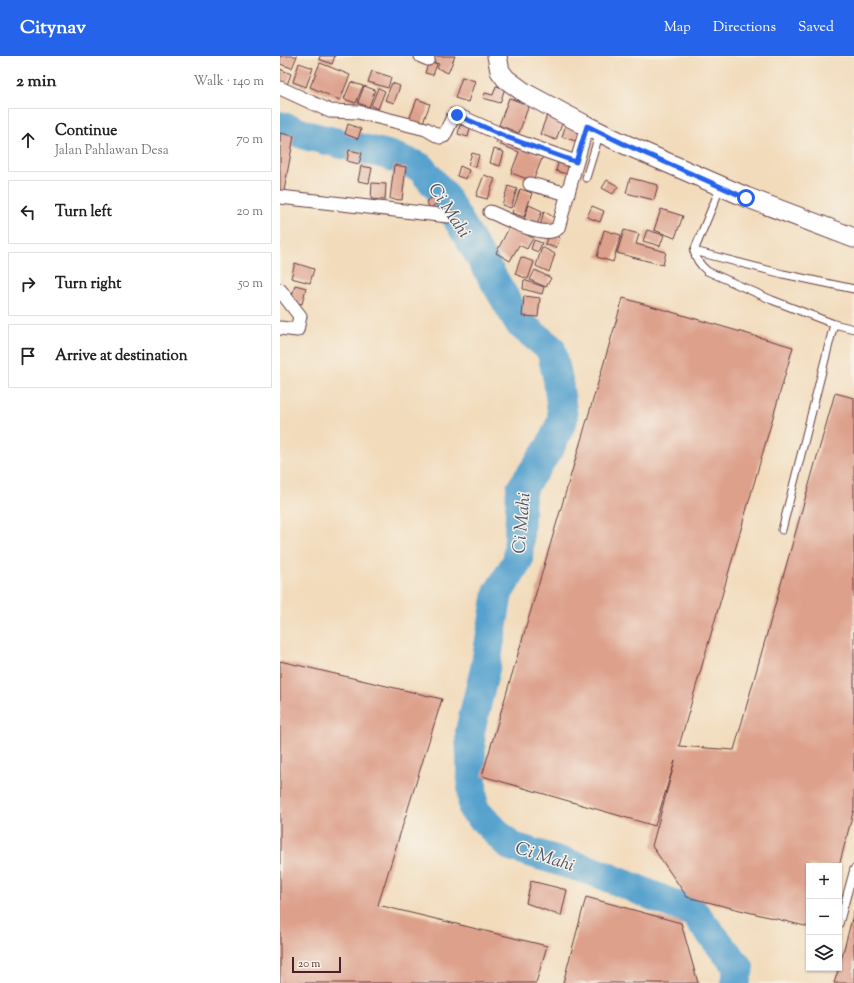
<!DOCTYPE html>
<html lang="en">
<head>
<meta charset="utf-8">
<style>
  body { margin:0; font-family:"Sorts Mill Goudy",serif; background:#f6f6f6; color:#202124 }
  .controls { position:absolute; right:12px; bottom:12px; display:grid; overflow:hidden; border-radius:0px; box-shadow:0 1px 3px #0004 }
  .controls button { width:36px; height:36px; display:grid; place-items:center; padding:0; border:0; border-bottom:1px solid #e0e0e0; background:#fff; color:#202124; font:20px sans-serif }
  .scale { position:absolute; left:12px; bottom:10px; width:49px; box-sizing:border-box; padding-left:4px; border:2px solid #4a1f2b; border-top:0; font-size:11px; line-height:14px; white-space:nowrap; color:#4a1f2b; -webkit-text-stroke:3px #f7f3e8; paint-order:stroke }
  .stop { position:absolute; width:12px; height:12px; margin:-9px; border:3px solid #2563eb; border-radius:50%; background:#fff }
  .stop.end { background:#2563eb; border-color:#fff; box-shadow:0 1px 4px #0008 }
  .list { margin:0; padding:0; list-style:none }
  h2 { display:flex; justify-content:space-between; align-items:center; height:52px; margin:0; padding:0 16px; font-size:17px }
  h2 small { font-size:13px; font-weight:400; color:#757577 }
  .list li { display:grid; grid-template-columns:26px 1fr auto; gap:12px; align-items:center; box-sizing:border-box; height:64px; margin:0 8px 8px; padding:0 8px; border:1px solid #e0e0e0; border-radius:0px }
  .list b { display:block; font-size:15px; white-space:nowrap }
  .list p { margin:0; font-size:13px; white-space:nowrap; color:#757577 }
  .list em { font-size:13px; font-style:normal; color:#757577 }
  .icon { flex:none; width:22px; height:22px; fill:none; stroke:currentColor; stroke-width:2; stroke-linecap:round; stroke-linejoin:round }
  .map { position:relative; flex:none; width:574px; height:927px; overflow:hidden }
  header { display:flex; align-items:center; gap:24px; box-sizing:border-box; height:56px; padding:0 20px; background:#2563eb; color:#fff }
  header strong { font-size:19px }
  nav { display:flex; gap:22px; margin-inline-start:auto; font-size:14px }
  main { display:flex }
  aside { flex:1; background:#fff }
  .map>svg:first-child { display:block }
</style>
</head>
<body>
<header>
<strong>Citynav</strong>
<nav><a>Map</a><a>Directions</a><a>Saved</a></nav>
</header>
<main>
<aside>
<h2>2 min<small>Walk · 140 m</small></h2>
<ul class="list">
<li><svg class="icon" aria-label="ahead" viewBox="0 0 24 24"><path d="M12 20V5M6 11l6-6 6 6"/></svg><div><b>Continue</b><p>Jalan Pahlawan Desa</p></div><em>70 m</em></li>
<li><svg class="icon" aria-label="left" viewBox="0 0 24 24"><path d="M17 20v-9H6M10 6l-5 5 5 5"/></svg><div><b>Turn left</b></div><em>20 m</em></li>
<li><svg class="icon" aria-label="right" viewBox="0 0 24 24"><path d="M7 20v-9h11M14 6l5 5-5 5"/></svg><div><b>Turn right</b></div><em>50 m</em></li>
<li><svg class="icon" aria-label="arrive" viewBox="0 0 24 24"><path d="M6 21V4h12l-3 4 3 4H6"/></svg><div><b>Arrive at destination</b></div></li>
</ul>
</aside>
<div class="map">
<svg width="574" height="927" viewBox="0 0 574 927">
  <rect width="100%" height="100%" fill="#f7f3e8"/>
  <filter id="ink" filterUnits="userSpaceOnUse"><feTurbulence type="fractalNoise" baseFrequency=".025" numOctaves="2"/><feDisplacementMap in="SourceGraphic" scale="8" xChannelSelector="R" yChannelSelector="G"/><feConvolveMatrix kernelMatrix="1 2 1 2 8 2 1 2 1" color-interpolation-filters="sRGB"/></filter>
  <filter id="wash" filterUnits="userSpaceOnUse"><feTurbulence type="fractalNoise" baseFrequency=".012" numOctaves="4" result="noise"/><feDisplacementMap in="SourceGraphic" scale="16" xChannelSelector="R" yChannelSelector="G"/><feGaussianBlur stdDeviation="0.9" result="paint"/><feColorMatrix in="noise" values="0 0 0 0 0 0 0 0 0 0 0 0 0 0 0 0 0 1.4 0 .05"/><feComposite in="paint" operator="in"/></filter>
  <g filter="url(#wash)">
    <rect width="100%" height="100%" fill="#f2dbbb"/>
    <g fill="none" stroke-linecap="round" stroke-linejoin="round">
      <path stroke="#56a2ce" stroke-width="30" d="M 0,70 L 29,80 L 108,99 L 140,111 L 163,138 L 240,268 L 271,293 L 278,324 L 283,363 L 270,391 L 241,433 L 238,504 L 218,537 L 205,613 L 190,675 L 193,753 L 230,790 L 318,817 L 414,857 L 459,912 L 455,927"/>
    </g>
    <g id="blocks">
      <g fill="#dda08b">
        <path d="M 0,0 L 17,0 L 12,12 L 0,8 Z"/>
        <path d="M 40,0 L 55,0 L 52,8 L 39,3 Z"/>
        <path d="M 153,0 L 175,0 L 168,17 L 157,12 L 159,8 L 151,5 Z"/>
        <path d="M 149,5 L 157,8 L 153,19 L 145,17 Z"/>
        <path d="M 19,7 L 33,12 L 26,31 L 13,26 Z"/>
        <path d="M 40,7 L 70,19 L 60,44 L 30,31 Z"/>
        <path d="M 0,13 L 11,18 L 7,29 L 0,26 Z"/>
        <path d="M 92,15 L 111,21 L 108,32 L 88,26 Z"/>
        <path d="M 182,21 L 195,25 L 188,46 L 175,42 Z"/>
        <path d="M 71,26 L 83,30 L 76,47 L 64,43 Z"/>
        <path d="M 112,27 L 120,30 L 114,47 L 105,44 Z"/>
        <path d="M 84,30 L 95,34 L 89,51 L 78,47 Z"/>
        <path d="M 216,30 L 225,32 L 220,47 L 203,42 L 205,37 L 213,39 Z"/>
        <path d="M 98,32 L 105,35 L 98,53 L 91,50 Z"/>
        <path d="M 229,42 L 249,49 L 239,77 L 219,69 Z"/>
        <path d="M 137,43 L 150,48 L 142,69 L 129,64 Z"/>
        <path d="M 267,59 L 283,65 L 276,84 L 260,78 Z"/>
        <path d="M 68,68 L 81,73 L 78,83 L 65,78 Z"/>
        <path d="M 286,68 L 300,73 L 296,85 L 282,81 Z"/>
        <path d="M 180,69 L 190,72 L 188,81 L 178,78 Z"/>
        <path d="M 0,77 L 14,80 L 4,135 L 0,134 Z"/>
        <path d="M 218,83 L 263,100 L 253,125 L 231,117 L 239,96 L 216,87 Z"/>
        <path d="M 214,93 L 224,96 L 220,110 L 210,107 Z"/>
        <path d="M 69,94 L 82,97 L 79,108 L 67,105 Z"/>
        <path d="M 192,97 L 199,99 L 196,111 L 188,109 Z"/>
        <path d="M 279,103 L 294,107 L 287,118 L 276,115 Z"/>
        <path d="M 114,109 L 126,111 L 122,144 L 110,143 Z"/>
        <path d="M 81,110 L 92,112 L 89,127 L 78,125 Z"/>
        <path d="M 180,110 L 189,114 L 186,123 L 177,120 Z"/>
        <path d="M 204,119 L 215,123 L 207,143 L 196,140 Z"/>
        <path d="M 350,122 L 378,129 L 374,144 L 346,137 Z"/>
        <path d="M 327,124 L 338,130 L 333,138 L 322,132 Z"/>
        <path d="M 92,127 L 106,128 L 105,144 L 91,143 Z"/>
        <path d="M 228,130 L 237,133 L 231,152 L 222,149 Z"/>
        <path d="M 240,133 L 252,137 L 244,161 L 232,157 Z"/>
        <path d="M 155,140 L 159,146 L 150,152 L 146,145 Z"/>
        <path d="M 249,149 L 262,155 L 257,169 L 244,164 Z"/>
        <path d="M 312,150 L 324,155 L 320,166 L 307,161 Z"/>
        <path d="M 381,153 L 403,160 L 395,182 L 374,174 Z"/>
        <path d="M 264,155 L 276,163 L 271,174 L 260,170 Z"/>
        <path d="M 230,170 L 253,182 L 247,193 L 239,189 L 230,205 L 216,197 Z"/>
        <path d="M 324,174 L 341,179 L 333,206 L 317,201 Z"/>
        <path d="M 344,174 L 359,178 L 356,188 L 386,196 L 383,209 L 337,197 Z"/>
        <path d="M 367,174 L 384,179 L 380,190 L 363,185 Z"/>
        <path d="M 269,177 L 280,182 L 276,192 L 265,188 Z"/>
        <path d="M 254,184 L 262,187 L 258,196 L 251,193 Z"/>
        <path d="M 262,191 L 275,198 L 269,216 L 256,210 Z"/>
        <path d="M 241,201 L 254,206 L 248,223 L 235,218 Z"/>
        <path d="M 15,207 L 34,213 L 30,227 L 11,222 Z"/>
        <path d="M 255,214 L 271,222 L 266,231 L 250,224 Z"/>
        <path d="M 244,224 L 264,231 L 262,238 L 243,233 Z"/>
        <path d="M 15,229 L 26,232 L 22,248 L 11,245 Z"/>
        <path d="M 244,240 L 260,242 L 258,261 L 242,260 Z"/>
        <path d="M 343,242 L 513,291 L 399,690 L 454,694 L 555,337 L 574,342 L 574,753 L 559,810 L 529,810 L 529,871 L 407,841 L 372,790 L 395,705 L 375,770 L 202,720 Z"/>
        <path d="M 0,605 L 162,643 L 98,849 L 267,890 L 256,927 L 0,927 Z"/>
        <path d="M 251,825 L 287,834 L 281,860 L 246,847 Z"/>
        <path d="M 306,841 L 401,867 L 418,927 L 283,927 Z"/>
        <path d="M 574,855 L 574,927 L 554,927 L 559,912 Z"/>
      </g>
    </g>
  </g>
  <g filter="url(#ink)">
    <use href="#blocks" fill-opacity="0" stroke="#633b41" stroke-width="1"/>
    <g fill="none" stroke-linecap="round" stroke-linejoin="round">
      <defs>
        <g id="service">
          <path d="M 306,122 L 320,76"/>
          <path d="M 441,130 L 414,195 C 416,204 420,209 427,215 L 492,244 L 554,268 L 502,474"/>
          <path d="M 414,195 L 503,218 L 574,233"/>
          <path d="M 554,268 L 574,273"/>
          <path d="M 559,868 L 574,813"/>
        </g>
        <g id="minor">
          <path d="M 141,0 L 148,3"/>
          <path d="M 0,32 L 50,55 L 78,56 L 146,73 L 160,81 L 164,80 L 174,59 L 177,59 L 229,82 L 296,106"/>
          <path d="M 250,128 L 288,138"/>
          <path d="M 0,141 L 168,160"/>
          <path d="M 210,156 C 226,162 264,184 278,172 L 307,70"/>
          <path d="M 0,234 L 20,260 L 17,274 L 0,272"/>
        </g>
        <path id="secondary" d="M 217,0 L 220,15 L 226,23 L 245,37 L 307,70 L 342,87 L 466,141 L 574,182"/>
      </defs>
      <use href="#service" stroke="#633b41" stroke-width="9"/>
      <use href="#minor" stroke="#633b41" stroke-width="15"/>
      <use href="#secondary" stroke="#633b41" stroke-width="21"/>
      <use href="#service" stroke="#fff" stroke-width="7"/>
      <use href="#minor" stroke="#fff" stroke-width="13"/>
      <use href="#secondary" stroke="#fff" stroke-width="19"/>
    </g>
  </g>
  <g fill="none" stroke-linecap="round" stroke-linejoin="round" filter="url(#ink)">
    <path stroke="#2563eb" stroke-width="5" d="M 177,59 L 229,82 L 296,106 L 307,70 L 342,87 L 466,142"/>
  </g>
  <g text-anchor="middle" stroke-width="3" stroke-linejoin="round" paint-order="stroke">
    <g font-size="18" font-style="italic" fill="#4f536c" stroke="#f7f3e8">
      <text transform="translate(170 154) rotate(57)" y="6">Ci Mahi</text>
      <text transform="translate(241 467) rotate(-85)" y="6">Ci Mahi</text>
      <text transform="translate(265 800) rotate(18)" y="6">Ci Mahi</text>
    </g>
  </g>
</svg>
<div class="controls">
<button>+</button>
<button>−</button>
<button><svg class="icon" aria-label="layers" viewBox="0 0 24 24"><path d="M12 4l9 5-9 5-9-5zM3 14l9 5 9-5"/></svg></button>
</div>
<div class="scale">20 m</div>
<div class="stop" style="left:466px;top:142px"></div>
<div class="stop end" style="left:177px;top:59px"></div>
</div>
</main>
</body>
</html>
